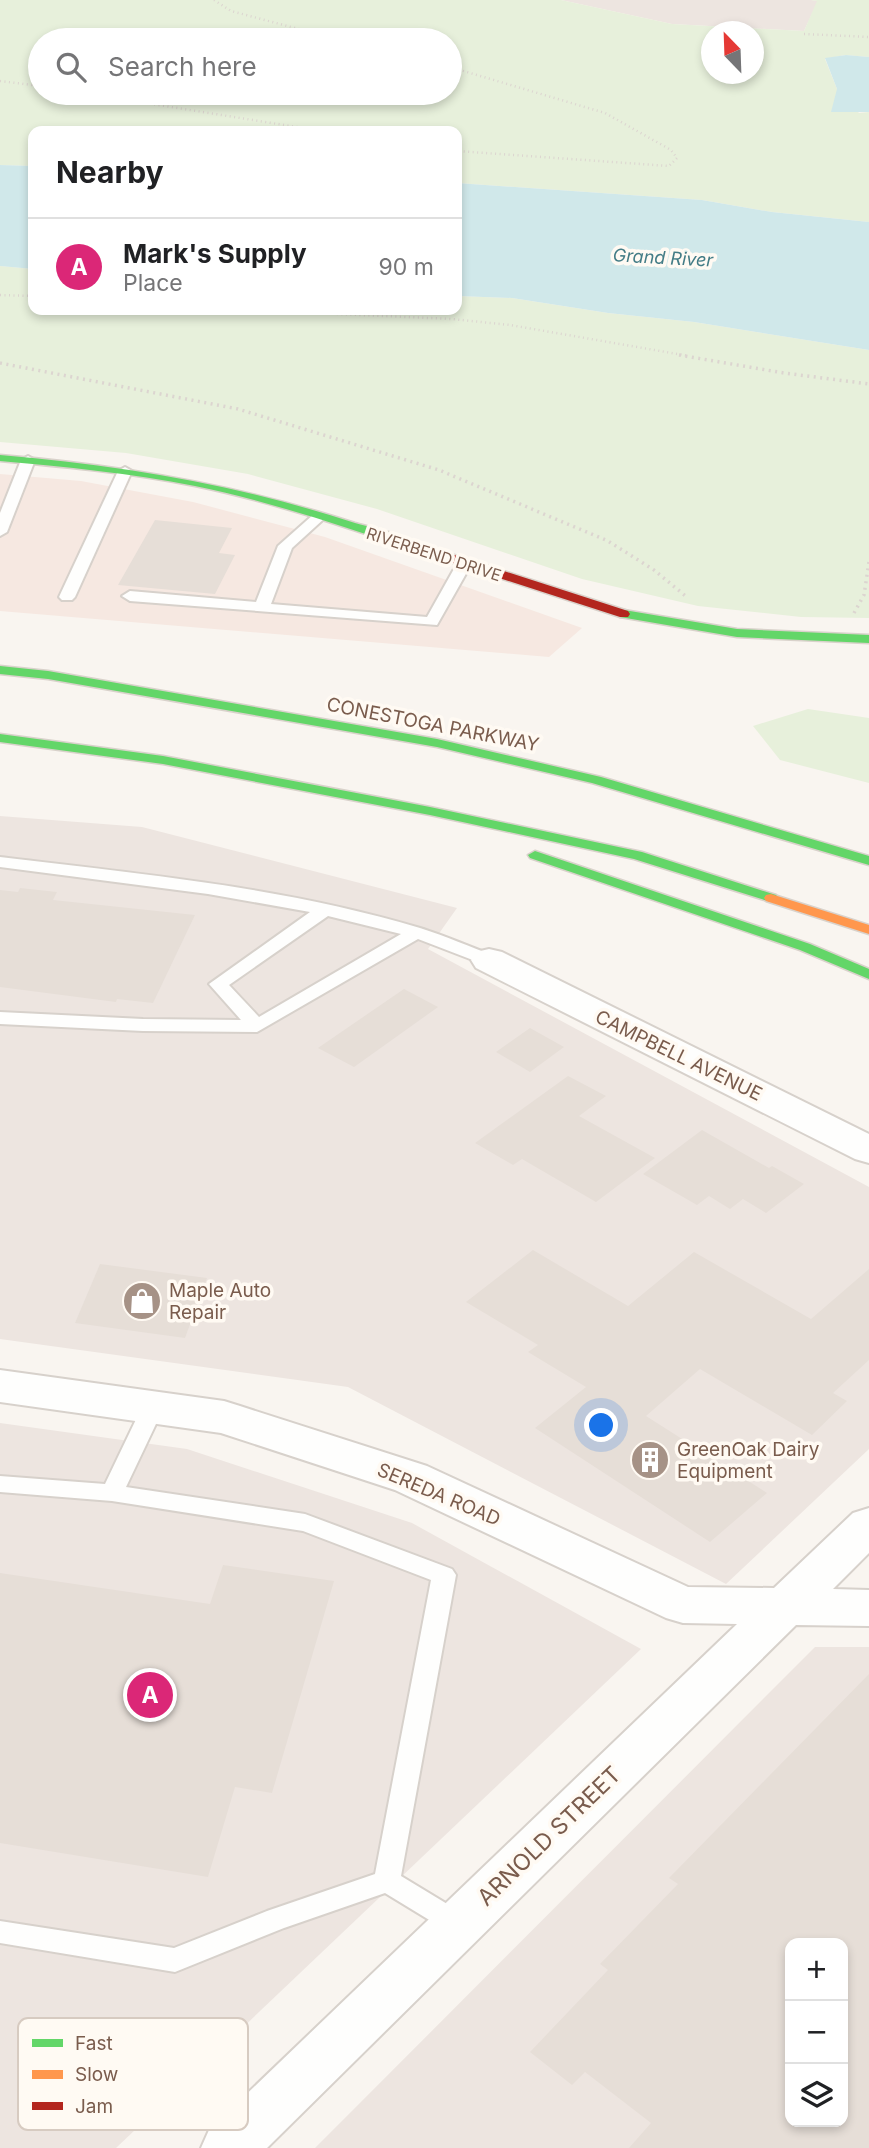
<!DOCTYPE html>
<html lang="en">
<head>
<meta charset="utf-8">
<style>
  body { margin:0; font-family:Inter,sans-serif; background:#f2f2f2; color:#202124 }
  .controls { position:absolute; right:21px; bottom:21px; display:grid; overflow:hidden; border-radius:14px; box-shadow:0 4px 10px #0003 }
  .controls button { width:63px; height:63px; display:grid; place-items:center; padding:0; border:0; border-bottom:2px solid #e0e0e0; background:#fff; color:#202124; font:35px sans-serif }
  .compass { position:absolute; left:701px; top:21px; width:63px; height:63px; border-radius:50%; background:#fff; box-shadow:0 4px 10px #0003; rotate:337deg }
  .you { position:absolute; left:602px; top:1426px; width:24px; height:24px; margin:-18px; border:5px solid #fff; border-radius:50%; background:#1a73e8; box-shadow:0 0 0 10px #1a73e833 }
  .badge { display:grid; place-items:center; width:46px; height:46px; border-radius:50%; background:#db2777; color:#fff; font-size:23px; font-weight:700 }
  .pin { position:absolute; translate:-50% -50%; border:4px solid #fff; box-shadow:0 2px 7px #0006 }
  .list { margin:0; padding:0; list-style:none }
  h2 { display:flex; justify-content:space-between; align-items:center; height:91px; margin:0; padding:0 28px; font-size:30px }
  h2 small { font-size:23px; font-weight:400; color:#757577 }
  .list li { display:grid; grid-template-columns:46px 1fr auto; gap:21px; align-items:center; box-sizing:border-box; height:98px; padding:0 28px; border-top:2px solid #e0e0e0 }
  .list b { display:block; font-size:26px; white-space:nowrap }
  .list p { margin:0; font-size:23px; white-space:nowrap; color:#757577 }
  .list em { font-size:23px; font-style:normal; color:#757577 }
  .icon { flex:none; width:38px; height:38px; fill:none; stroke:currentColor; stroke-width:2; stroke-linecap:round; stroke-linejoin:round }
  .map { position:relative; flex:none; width:869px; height:2148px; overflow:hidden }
  .search { position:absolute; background:#fff; box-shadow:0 4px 10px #0003; left:28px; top:28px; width:434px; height:77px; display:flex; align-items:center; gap:18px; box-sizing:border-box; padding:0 24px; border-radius:38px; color:#757577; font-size:26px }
  .panel { position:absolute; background:#fff; box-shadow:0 4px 10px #0003; left:28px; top:126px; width:434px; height:189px; border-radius:14px }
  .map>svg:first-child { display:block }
</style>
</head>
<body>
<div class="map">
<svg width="869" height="2148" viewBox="0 0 869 2148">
  <rect width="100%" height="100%" fill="#f9f5f0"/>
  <path fill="#f6e8e1" d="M 0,474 L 81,481 L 193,502 L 325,537 L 582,628 L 549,657 L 0,611 Z"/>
  <g fill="#ede5e0" fill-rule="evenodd">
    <path d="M 561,0 L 811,0 L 818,1 L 804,31 L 672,24 Z"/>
    <path d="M 0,816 L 142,827 L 457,908 L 428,949 L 869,1187 L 869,1449 L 726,1584 L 348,1387 L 0,1339 Z"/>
    <path d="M 0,1423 L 187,1449 L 412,1523 L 641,1649 L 116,2148 L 0,2148 Z"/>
    <path d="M 815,1647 L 869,1647 L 869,2148 L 315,2148 ZM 790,1943 L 843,1943 L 843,2122 L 790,2122 Z"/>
  </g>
  <g fill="#e7f0db" fill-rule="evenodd">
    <path d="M 0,0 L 561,0 L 672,24 L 804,31 L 817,1 L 811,0 L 869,0 L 869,57 L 845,55 L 825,59 L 837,89 L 859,113 L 869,112 L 869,222 L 772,212 L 702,200 L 457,183 L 457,131 L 33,131 L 33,166 L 0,165 ZM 712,32 L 754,32 L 754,74 L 712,74 ZM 40,40 L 450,40 L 450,93 L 40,93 Z"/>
    <path d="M 0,266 L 33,269 L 33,310 L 457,310 L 457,296 L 512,298 L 608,313 L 694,322 L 869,350 L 869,618 L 801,617 L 698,606 L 582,579 L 377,509 L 248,474 L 126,453 L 0,442 Z"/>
    <path d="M 808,709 L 869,718 L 869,783 L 780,760 L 753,726 Z"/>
  </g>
  <g fill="#d0e8ea">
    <path d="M 846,55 L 869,57 L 869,112 L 831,112 L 837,89 L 825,58 Z"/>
    <path d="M 0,165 L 33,166 L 33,269 L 0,266 Z"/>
    <path d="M 457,183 L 702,200 L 772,212 L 869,222 L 869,350 L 694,322 L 608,313 L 512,298 L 457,296 Z"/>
  </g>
  <g fill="#e6ded7" fill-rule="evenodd">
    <path d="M 155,520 L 232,528 L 219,553 L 235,555 L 215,594 L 118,585 Z"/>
    <path d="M 20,888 L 57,892 L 53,900 L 195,915 L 153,1003 L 117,999 L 116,1002 L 0,987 L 0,890 L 18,892 Z"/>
    <path d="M 404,989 L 438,1007 L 354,1067 L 318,1048 Z"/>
    <path d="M 530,1028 L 564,1047 L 530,1072 L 496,1052 Z"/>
    <path d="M 568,1076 L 606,1096 L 579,1116 L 655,1158 L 596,1202 L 522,1159 L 513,1165 L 475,1143 Z"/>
    <path d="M 702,1130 L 769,1168 L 772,1166 L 804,1184 L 766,1213 L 743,1199 L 730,1209 L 709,1196 L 697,1205 L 643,1174 Z"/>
    <path d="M 533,1250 L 628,1306 L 694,1252 L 811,1319 L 869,1269 L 869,1360 L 833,1393 L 847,1401 L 812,1435 L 700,1369 L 646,1416 L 767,1493 L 710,1542 L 535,1428 L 586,1387 L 528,1352 L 538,1345 L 466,1302 Z"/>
    <path d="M 100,1264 L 207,1278 L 185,1338 L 75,1323 Z"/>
    <path d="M 223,1565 L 334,1581 L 272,1793 L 235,1787 L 208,1877 L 0,1843 L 0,1573 L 210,1604 Z"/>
    <path d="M 869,1674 L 869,2148 L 629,2148 L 651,2123 L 585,2072 L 572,2085 L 530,2052 L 608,1970 L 600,1964 L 678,1884 L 669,1878 ZM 790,1943 L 843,1943 L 843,2122 L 790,2122 Z"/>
  </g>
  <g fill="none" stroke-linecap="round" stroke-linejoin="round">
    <defs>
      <g id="lane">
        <path d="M 28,456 L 35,460 L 7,532 L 0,536 L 0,513 L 21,460 Z"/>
        <path d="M 125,467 L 132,471 L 75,597 L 72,600 L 62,600 L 59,597 L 118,471 Z"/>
        <path d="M 319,513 L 326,517 L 292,548 L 271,604 L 427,617 L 459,560 L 469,560 L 472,563 L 437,625 L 130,601 L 122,596 L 130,591 L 256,602 L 278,546 L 314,514 Z"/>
        <path d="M 0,857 C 141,874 284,887 420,928 C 446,936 470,947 495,956 L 498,960 L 495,964 L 483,964 L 418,939 L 257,1032 L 143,1031 L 0,1024 L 0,1012 L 143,1019 L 241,1020 L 209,984 L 310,912 L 208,894 L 0,867 ZM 328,916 L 401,934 L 259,1017 L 229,985 Z"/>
        <path d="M 153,1399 L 161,1401 L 164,1407 L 126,1487 L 305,1514 L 452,1569 L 456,1575 L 401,1876 L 467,1916 L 471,1924 L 467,1932 L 458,1935 L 449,1932 L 385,1893 L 284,1928 L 175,1972 L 0,1943 L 0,1921 L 174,1948 L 267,1911 L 375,1874 L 431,1580 L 303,1531 L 112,1501 L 0,1492 L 0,1476 L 105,1484 L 142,1407 L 145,1401 Z"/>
      </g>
      <g id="street">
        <path d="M 489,949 L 502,952 L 869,1134 L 869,1163 L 855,1159 L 476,968 L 471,960 L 476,952 Z"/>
        <path d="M 0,1370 L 224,1401 L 240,1406 L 427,1466 L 688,1587 L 774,1588 L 853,1513 L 869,1508 L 869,1553 L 833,1589 L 869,1590 L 869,1626 L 796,1625 L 267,2148 L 201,2148 L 209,2130 L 737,1624 L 683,1623 L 666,1618 L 395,1490 L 221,1433 L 0,1402 Z"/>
      </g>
      <g id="fast">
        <path d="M 0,455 C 122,465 239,485 355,523 C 373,528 407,535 420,546 L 414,550 L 410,549 C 339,525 268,501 195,486 C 131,473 65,467 0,461 Z"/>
        <path d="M 624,610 L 737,629 L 869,635 L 869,643 L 737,637 L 620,617 L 620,611 Z"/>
        <path d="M 0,666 L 48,671 L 437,739 L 601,777 L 869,856 L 869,865 L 592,783 L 437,747 L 48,679 L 0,674 Z"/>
        <path d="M 0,734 L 163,756 L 430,807 L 642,852 L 776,895 L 778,898 L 771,902 L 634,859 L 430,815 L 163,764 L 0,742 Z"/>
        <path d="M 535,851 L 810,944 L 869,969 L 869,979 L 800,950 L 530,858 L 528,855 Z"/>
      </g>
      <path id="slow" d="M 771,894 L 869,925 L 869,934 L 766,901 L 764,898 L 766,895 Z"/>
      <path id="jam" d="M 414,542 L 628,611 L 630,614 L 628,617 L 620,617 L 410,549 L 408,546 Z"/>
    </defs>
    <use href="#lane" stroke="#d7d1cb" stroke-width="4"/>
    <use href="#street" stroke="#d7d1cb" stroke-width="4"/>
    <use href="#fast" stroke="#d9d2cb" stroke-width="3"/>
    <use href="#slow" stroke="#d9d2cb" stroke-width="3"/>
    <use href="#jam" stroke="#d9d2cb" stroke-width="3"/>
    <g stroke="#dcd5d0" stroke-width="2.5" stroke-dasharray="1 3.5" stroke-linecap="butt">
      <path d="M 214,0 L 231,11 L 340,40"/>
      <path d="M 804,34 L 869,37"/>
      <path d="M 450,67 L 605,113 L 671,150 L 677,158 L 669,166 L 457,151"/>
      <path d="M 0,81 L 40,86"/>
      <path d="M 83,93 L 322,131"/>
      <path d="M 0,295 L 33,296"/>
      <path d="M 247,310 L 452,319 L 510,325 L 689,356"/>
    </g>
    <g stroke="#dcd5d0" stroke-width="3.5" stroke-dasharray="2 4.5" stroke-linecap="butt">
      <path d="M 679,355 L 784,373 L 869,384"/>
      <path d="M 0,363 L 238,409 L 439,470 L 608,541 L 654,570 L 688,598"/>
      <path d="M 854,613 L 864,595 L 869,562"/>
    </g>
    <use href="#lane" fill="#fefefd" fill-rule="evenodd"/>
    <use href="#street" fill="#fefefd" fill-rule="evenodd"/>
    <use href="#fast" fill="#63d668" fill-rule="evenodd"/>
    <use href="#slow" fill="#ff974d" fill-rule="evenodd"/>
    <use href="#jam" fill="#b3261e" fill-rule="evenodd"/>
  </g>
  <defs>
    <symbol id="shop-disc" viewBox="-11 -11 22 22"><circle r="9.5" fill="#a69286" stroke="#fffaf3"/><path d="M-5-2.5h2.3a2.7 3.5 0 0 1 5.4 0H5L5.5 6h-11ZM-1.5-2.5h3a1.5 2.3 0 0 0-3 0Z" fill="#fff"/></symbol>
    <symbol id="building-disc" viewBox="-11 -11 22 22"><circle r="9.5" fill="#a69286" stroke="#fffaf3"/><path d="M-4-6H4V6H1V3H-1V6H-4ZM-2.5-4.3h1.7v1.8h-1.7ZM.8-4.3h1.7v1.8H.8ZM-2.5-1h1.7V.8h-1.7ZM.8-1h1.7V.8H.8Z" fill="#fff"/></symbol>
  </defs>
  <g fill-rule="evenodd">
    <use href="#shop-disc" x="120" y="1279" width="44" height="44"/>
    <use href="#building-disc" x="628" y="1438" width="44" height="44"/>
  </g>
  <g text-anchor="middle" stroke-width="7" stroke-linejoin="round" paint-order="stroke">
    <g font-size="16" fill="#7a5c4d" stroke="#fffaf3">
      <text transform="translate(434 554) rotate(18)" y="6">RIVERBEND DRIVE</text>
    </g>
    <g font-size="18" font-style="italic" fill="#437c86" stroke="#fffaf3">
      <text transform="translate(663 258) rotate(3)" y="6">Grand River</text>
    </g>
    <g font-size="19" fill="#7a5c4d" stroke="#fffaf3">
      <text transform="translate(433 724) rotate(11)" y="7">CONESTOGA PARKWAY</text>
      <text transform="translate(679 1055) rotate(26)" y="7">CAMPBELL AVENUE</text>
      <text transform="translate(439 1494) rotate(23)" y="7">SEREDA ROAD</text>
    </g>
    <g font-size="19" fill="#7a5c4d" stroke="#fffaf3" text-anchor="start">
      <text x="169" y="1297">Maple Auto<tspan x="169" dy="22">Repair</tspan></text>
      <text x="677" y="1456">GreenOak Dairy<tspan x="677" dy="22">Equipment</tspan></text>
    </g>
    <g font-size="23" fill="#7a5c4d" stroke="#fffaf3">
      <text transform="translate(549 1836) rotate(-44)" y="8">ARNOLD STREET</text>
    </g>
  </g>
  <rect x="18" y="2018" width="230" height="112" rx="10" fill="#fffaf3" stroke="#d7cbc1" stroke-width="2"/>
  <rect x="32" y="2039" width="31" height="8" fill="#63d668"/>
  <rect x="32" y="2070" width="31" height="9" fill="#ff974d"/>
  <rect x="32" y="2102" width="31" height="8" fill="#b3261e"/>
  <g font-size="19" fill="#7a5c4d">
    <text x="75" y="2050">Fast</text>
    <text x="75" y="2081">Slow</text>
    <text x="75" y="2113">Jam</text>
  </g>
</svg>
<div class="controls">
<button>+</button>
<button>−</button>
<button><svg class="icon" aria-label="layers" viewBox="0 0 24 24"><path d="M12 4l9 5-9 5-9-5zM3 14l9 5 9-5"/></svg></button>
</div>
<svg class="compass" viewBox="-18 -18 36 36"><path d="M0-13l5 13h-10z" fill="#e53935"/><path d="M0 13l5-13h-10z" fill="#757577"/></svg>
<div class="you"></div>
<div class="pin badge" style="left:150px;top:1695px">A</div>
<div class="search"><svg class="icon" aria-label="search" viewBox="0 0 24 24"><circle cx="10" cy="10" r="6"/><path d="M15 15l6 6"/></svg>Search here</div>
<section class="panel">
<h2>Nearby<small></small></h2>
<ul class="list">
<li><span class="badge">A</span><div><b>Mark's Supply</b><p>Place</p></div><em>90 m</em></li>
</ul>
</section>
</div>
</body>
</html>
